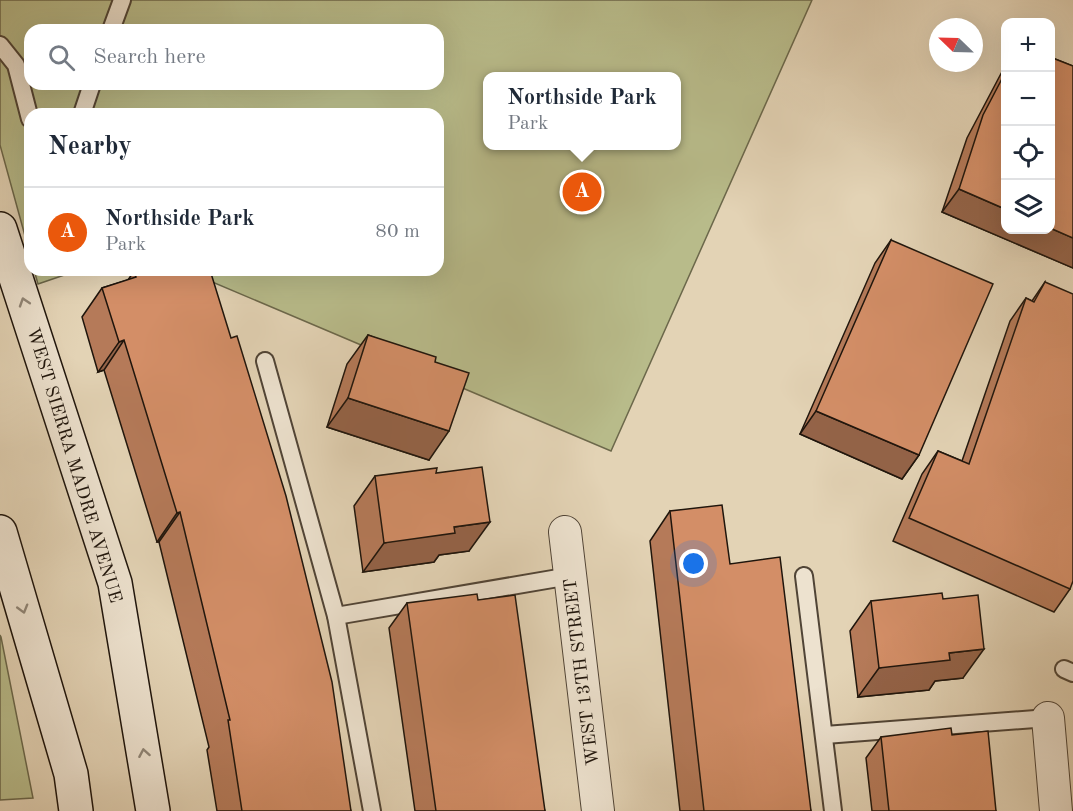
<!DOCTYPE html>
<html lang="en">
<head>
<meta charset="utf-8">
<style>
  body { margin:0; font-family:"Old Standard TT",serif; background:#f2f2f3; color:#1f2937 }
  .controls { position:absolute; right:18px; top:18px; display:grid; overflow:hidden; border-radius:12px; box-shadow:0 6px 24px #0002 }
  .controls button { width:54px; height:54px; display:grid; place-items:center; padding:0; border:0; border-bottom:2px solid #e0e1e3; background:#fff; color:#1f2937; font:30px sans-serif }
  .compass { position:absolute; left:929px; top:18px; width:54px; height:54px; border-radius:50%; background:#fff; box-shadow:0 6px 24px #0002; rotate:293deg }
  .you { position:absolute; left:694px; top:564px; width:21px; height:21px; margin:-15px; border:4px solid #fff; border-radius:50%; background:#1a73e8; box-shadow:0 0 0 9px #1a73e833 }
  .badge { display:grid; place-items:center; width:39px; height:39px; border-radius:50%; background:#ea580c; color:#fff; font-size:20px; font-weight:700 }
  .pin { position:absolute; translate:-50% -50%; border:3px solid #fff; box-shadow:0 2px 6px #0006 }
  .popup { position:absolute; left:483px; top:72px; width:198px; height:78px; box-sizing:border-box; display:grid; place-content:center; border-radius:12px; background:#fff; filter:drop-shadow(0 2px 4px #0005); font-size:20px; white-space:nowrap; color:#747a83 }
  .popup b { font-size:22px; color:#1f2937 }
  .popup::after { content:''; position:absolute; left:50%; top:100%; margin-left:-12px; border:12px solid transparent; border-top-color:#fff }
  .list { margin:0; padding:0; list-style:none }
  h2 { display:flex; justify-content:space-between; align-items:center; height:78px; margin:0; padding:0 24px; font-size:26px }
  h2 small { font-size:20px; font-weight:400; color:#747a83 }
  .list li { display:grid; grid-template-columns:39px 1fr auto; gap:18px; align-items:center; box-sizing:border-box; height:90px; padding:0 24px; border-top:2px solid #e0e1e3 }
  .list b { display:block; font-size:22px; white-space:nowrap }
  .list p { margin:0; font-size:20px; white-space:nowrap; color:#747a83 }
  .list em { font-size:20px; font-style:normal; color:#747a83 }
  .icon { flex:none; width:33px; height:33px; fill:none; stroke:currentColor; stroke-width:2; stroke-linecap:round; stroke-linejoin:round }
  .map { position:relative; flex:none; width:1073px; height:811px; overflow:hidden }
  .search { position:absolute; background:#fff; box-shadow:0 6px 24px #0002; left:24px; top:24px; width:420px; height:66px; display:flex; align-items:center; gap:15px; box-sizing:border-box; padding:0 21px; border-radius:18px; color:#747a83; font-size:22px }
  .panel { position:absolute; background:#fff; box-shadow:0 6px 24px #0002; left:24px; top:108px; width:420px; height:168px; border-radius:18px }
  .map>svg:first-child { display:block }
</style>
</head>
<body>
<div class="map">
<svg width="1073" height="811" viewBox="0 0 1073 811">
  <rect width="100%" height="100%" fill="#e3d3b5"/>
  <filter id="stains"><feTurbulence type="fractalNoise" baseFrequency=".00333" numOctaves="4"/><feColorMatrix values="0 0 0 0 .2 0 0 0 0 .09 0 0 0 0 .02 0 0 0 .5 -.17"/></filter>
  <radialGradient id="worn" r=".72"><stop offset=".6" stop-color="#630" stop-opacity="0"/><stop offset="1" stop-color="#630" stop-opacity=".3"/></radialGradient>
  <g fill="#b8bb8a" stroke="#6c684b" stroke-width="1.5" fill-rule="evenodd">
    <path d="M 0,0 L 812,0 L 611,451 L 184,270 L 438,270 L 438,114 L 30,114 L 30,254 L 0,145 ZM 30,30 L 438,30 L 438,84 L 30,84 ZM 488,76 L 676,76 L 676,146 L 488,146 Z"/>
    <path d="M 34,270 L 79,270 L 38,284 Z"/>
    <path d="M 0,635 L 1,637 L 33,798 L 0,800 Z"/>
  </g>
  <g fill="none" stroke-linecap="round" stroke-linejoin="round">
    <defs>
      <g id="lane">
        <path d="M 111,30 L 122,0"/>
        <path d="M 0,45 L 16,65 L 30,119"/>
        <path d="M 82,114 L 92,84"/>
        <path d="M 265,361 L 336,616 L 372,811"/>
        <path d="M 804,576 L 833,811"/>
        <path d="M 336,616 L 570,576"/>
        <path d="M 1064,669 L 1073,673"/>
        <path d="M 825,735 L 1048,718"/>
      </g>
      <g id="street">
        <path d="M 565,532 L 598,811"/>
        <path d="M 1048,718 L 1056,811"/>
      </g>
      <g id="secondary">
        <path d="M 0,229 L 115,583 L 153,811"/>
        <path d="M 0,532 L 71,774 L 76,811"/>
      </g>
    </defs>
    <use href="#lane" stroke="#504436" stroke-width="20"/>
    <use href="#street" stroke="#504436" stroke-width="34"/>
    <use href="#secondary" stroke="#1f150c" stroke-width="36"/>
    <use href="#lane" stroke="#ede2cf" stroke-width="16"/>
    <use href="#street" stroke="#ede2cf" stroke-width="32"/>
    <use href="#secondary" stroke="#ede2cf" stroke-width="33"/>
  </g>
  <g fill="#b57a59" stroke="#1f150c" stroke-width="1.5">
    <path d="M 1050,57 L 1073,66 L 1073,268 L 942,212 L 967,138 L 1005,66 L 1005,230 L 1050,230 Z"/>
    <path d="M 891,240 L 919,455 L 902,479 L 800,434 L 875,263 Z"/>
    <path d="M 134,271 L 351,811 L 217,811 L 207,750 L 209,747 L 159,542 L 157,542 L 104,370 L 98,372 L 82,317 L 102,288 L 128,280 Z"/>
    <path d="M 1045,282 L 1070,589 L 1054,612 L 893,541 L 922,474 L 938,451 L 962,461 L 1010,321 L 1026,298 L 1032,301 Z"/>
    <path d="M 368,335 L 435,362 L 429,460 L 327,427 L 347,364 Z"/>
    <path d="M 436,473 L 469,551 L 439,555 L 434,562 L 363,572 L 354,506 L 375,476 Z"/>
    <path d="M 670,511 L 730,564 L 811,811 L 680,811 L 650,541 Z"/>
    <path d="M 943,599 L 963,678 L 935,681 L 929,690 L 858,697 L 850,631 L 871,601 Z"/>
    <path d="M 478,600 L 545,811 L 415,811 L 389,628 L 407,603 Z"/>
    <path d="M 952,735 L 996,811 L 872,811 L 866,758 L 881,737 Z"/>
  </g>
  <g fill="#946348" stroke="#1f150c" stroke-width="1.5">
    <path d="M 959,189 L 1005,209 L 1005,230 L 1050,230 L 1050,228 L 1073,238 L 1073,268 L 942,212 Z"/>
    <path d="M 124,340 L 104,370 L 98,372 L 119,342 Z"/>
    <path d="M 348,398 L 449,431 L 429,460 L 327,427 Z"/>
    <path d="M 816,411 L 919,455 L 902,479 L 800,434 Z"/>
    <path d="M 180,512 L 159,542 L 157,542 L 177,513 Z"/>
    <path d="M 490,522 L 469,551 L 439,555 L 434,562 L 363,572 L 384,543 L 454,527 Z"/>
    <path d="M 984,649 L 963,678 L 935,681 L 929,690 L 858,697 L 879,668 L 949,653 Z"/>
  </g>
  <g fill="#d38e67" stroke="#1f150c" stroke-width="1.5">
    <path d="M 1050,57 L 1073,66 L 1073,238 L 1050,228 Z"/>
    <path d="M 1005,73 L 1005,209 L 959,189 L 983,115 Z"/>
    <path d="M 891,240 L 993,284 L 919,455 L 816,411 Z"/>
    <path d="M 138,270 L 210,270 L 231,338 L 237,336 L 286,496 L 332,682 L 351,811 L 242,811 L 228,720 L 230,720 L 180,512 L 177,513 L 124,340 L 119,342 L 102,288 L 136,277 L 134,271 Z"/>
    <path d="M 1045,282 L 1073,294 L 1073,581 L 1070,589 L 909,518 L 938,451 L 969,464 L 1026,298 L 1034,302 Z"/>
    <path d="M 368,335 L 436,357 L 435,362 L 469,373 L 449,431 L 348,398 Z"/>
    <path d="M 482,467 L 490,522 L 454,527 L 455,533 L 384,543 L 375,476 L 437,468 L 436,473 Z"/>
    <path d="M 722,505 L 730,564 L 780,557 L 811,811 L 704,811 L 670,511 Z"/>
    <path d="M 942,593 L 943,599 L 978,595 L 984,649 L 949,653 L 950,660 L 879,668 L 871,601 Z"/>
    <path d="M 477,594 L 478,600 L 515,595 L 545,811 L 436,811 L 407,603 Z"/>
    <path d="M 951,728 L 952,735 L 988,731 L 996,811 L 889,811 L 881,737 Z"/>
  </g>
  <defs><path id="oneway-chevron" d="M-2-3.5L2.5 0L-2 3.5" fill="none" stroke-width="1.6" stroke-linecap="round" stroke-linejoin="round" transform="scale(1.5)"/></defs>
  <g stroke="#908677">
    <use href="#oneway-chevron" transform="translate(24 302) rotate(-108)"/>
    <use href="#oneway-chevron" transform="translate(23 609) rotate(74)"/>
    <use href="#oneway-chevron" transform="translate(144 753) rotate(-100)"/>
  </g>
  <g text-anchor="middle" stroke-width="4.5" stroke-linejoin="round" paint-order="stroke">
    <g font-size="18" fill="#1f150c" stroke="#ede2cf">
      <text transform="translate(75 465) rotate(73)" y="6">WEST SIERRA MADRE AVENUE</text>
      <text transform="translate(581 672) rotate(-97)" y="6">WEST 13TH STREET</text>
    </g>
  </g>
  <rect width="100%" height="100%" filter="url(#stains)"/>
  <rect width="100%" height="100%" fill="url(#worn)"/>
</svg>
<div class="controls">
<button>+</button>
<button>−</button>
<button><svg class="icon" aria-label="locate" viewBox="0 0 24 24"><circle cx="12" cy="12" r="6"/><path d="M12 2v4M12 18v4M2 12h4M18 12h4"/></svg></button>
<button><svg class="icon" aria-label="layers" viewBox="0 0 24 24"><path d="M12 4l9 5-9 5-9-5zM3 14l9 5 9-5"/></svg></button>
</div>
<svg class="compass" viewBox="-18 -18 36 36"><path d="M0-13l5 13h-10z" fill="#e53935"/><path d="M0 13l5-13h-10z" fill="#747a83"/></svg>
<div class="you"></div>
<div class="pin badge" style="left:582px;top:192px">A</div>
<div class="popup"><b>Northside Park</b>Park</div>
<div class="search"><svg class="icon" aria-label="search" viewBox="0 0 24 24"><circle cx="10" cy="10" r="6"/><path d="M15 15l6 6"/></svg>Search here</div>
<section class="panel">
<h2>Nearby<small></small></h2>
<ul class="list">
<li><span class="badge">A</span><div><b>Northside Park</b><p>Park</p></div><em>80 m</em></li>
</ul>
</section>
</div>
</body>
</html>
